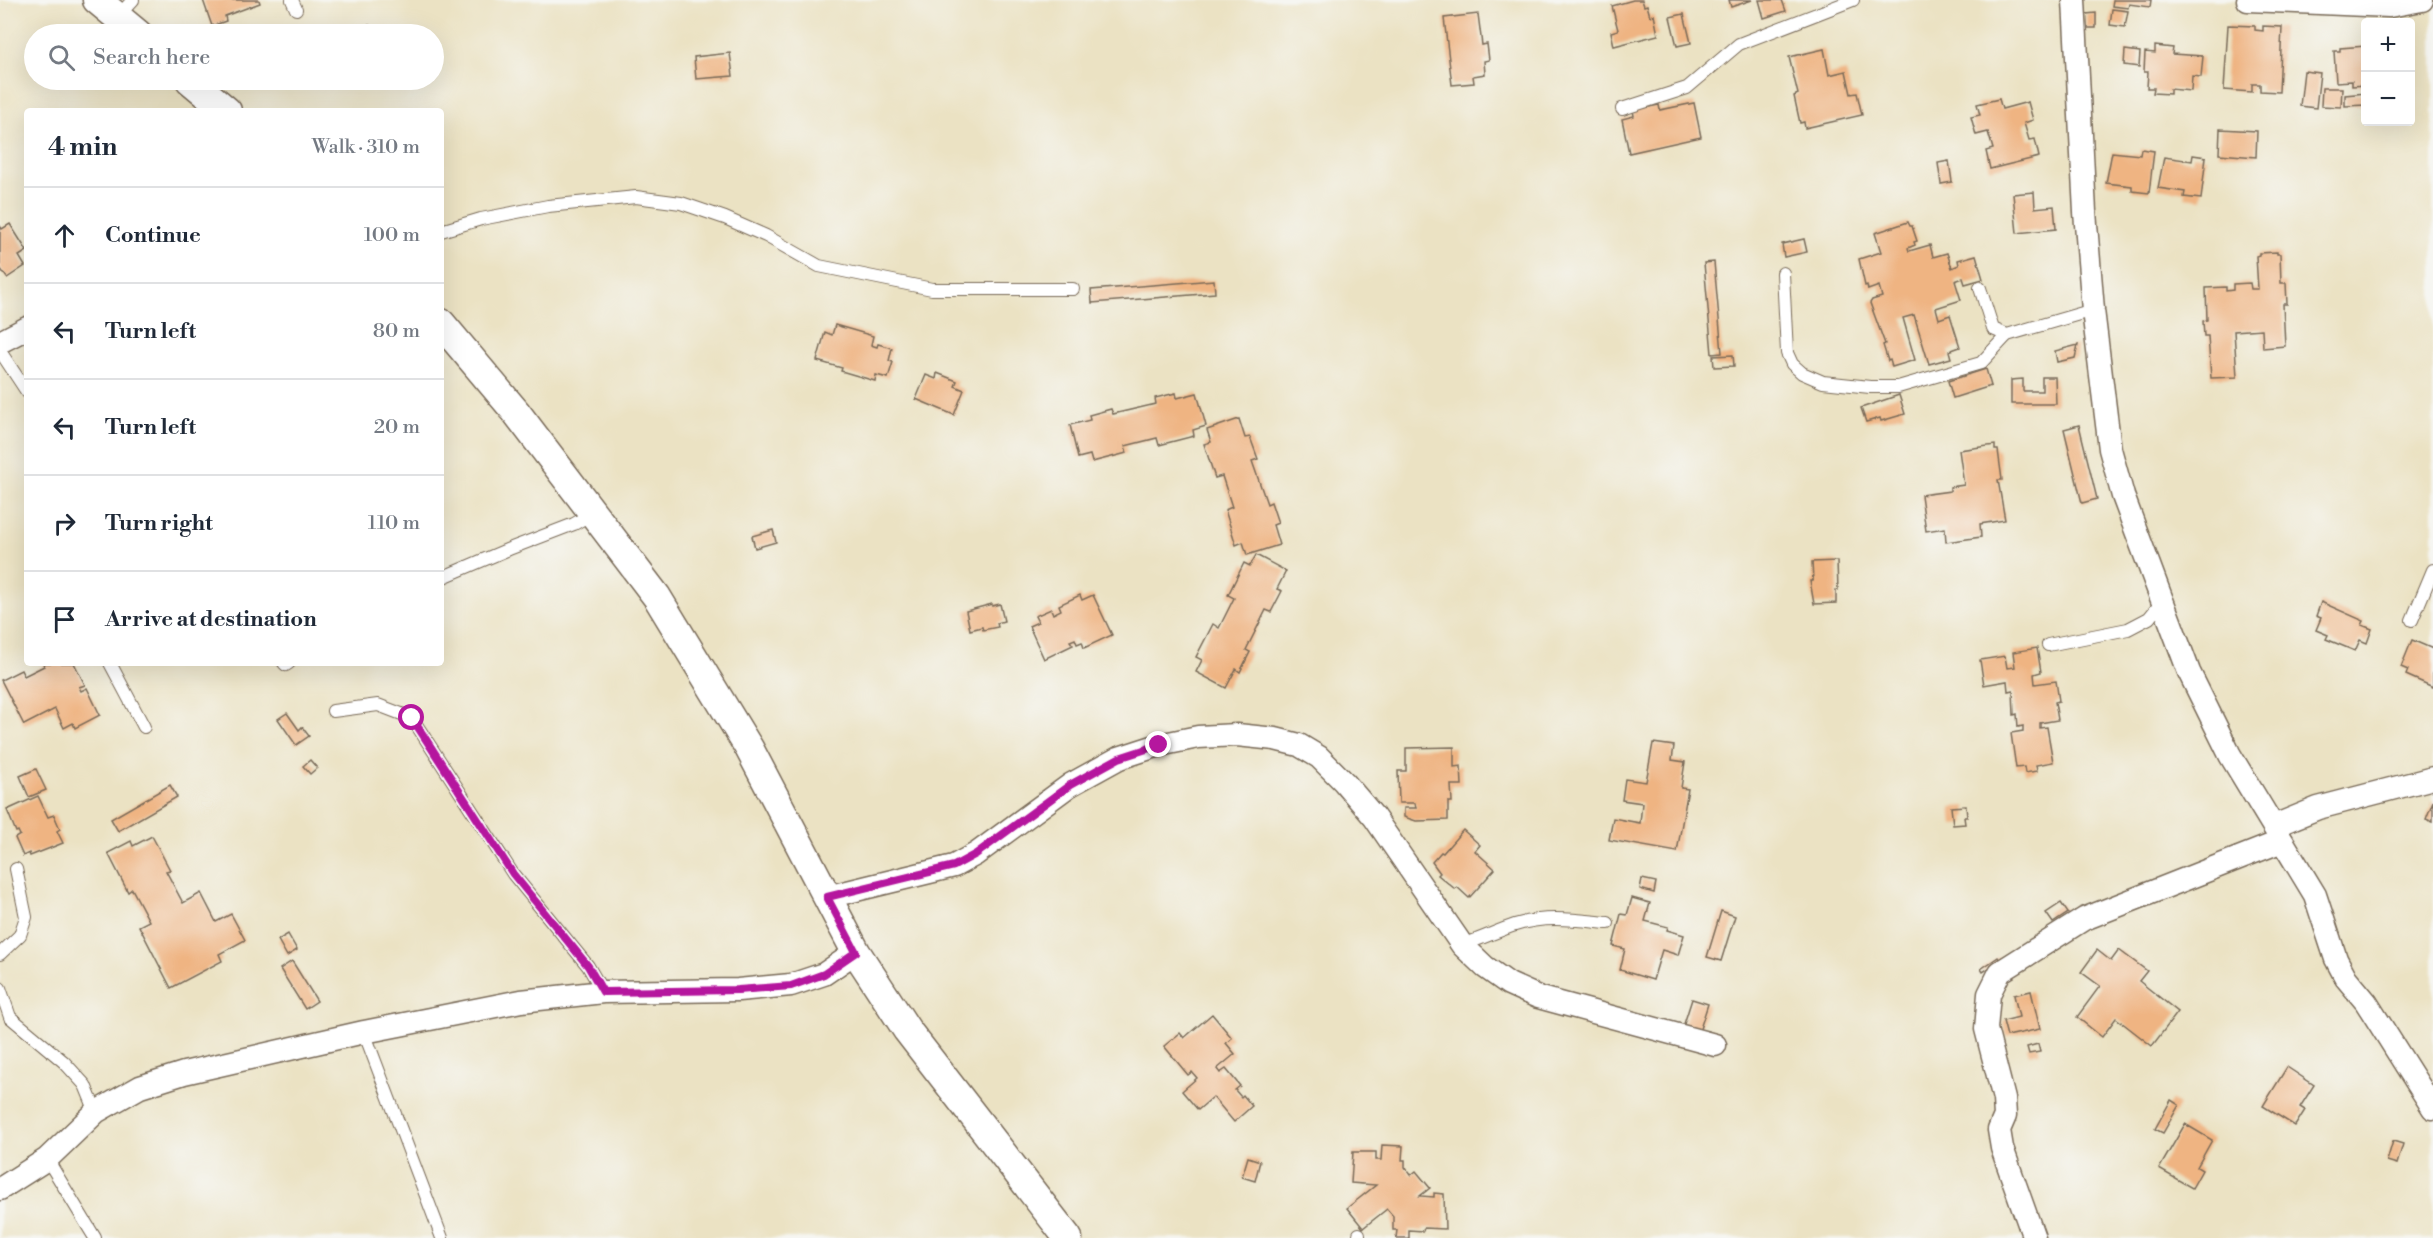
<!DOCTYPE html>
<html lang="en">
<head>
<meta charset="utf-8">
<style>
  body { margin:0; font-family:"Libre Bodoni",serif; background:#f2f2f3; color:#1f2937 }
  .controls { position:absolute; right:18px; top:18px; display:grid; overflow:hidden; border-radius:6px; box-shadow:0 6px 24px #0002 }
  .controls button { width:54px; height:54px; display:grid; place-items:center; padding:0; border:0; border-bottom:2px solid #e0e1e3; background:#fff; color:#1f2937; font:30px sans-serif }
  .stop { position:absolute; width:18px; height:18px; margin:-14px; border:4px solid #b5179e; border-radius:50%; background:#fff }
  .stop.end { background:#b5179e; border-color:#fff; box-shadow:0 2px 6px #0008 }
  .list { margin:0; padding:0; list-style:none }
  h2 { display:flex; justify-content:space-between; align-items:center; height:78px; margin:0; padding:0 24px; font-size:26px }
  h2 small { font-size:20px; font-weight:400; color:#747a83 }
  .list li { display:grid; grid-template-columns:39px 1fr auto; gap:18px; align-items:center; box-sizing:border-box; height:96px; padding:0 24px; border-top:2px solid #e0e1e3 }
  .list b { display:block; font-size:22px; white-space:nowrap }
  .list em { font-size:20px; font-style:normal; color:#747a83 }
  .icon { flex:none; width:33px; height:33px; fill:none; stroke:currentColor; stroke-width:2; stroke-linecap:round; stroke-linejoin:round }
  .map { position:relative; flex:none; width:2433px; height:1238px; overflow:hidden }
  .search { position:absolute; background:#fff; box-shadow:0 6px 24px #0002; left:24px; top:24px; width:420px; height:66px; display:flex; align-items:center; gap:15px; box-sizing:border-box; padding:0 21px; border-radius:33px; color:#747a83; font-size:22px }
  .panel { position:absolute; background:#fff; box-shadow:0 6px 24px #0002; left:24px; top:108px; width:420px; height:558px; border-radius:6px }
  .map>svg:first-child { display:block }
</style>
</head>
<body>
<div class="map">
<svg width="2433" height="1238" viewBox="0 0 2433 1238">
  <rect width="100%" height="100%" fill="#f6f6f2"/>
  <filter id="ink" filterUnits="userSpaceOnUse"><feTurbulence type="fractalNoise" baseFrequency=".0167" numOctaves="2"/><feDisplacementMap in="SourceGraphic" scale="12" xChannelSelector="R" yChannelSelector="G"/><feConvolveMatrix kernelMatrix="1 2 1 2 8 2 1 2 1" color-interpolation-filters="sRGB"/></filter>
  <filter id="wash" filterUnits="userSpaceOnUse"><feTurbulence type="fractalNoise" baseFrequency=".008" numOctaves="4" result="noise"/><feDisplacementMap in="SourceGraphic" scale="24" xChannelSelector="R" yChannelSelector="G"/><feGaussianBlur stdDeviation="1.35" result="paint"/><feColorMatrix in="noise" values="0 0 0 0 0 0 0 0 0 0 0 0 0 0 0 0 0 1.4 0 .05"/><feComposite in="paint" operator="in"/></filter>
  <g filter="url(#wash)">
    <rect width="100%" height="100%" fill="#ebe2c3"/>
    <g id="blocks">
      <g fill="#efb482">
        <path d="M 203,0 L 259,0 L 260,3 L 225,16 L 226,21 L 212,26 Z"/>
        <path d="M 1633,0 L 1642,0 L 1644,6 L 1647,5 L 1650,16 L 1654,15 L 1658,35 L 1614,46 L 1611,32 L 1618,30 L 1612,6 Z"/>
        <path d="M 1729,0 L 1752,0 L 1731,7 Z"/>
        <path d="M 1759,0 L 1782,0 L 1786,11 L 1764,18 Z"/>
        <path d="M 2113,0 L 2151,0 L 2150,7 L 2129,4 L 2128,8 L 2112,6 Z"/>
        <path d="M 2112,9 L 2128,11 L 2125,27 L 2110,25 Z"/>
        <path d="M 2096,13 L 2096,28 L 2086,28 L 2086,14 Z"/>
        <path d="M 1478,14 L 1482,45 L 1487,44 L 1489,60 L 1484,61 L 1485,74 L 1473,76 L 1474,83 L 1452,85 L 1444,18 Z"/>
        <path d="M 1684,14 L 1691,43 L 1677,46 L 1670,17 Z"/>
        <path d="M 369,25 L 374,34 L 354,34 L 354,33 Z"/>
        <path d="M 2228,25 L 2255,26 L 2255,30 L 2263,31 L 2263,26 L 2282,27 L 2279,92 L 2260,91 L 2260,84 L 2252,84 L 2252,92 L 2224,90 Z"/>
        <path d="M 2155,46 L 2173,48 L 2172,54 L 2203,56 L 2201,77 L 2192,76 L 2191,91 L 2170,89 L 2170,94 L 2153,93 L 2154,88 L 2147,88 L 2148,72 L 2144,72 L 2145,52 L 2155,53 Z"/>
        <path d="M 2366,46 L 2366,85 L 2352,86 L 2352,81 L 2336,82 L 2334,51 L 2340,51 L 2340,48 Z"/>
        <path d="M 1824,49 L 1829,75 L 1846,71 L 1851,94 L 1857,93 L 1862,115 L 1805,128 L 1804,122 L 1800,123 L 1794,96 L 1798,94 L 1789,57 Z"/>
        <path d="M 2125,50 L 2140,52 L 2139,67 L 2124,65 Z"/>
        <path d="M 730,53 L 733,76 L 696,79 L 694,57 Z"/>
        <path d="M 2304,71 L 2320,73 L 2316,108 L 2300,106 Z"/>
        <path d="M 2322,88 L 2342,88 L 2341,107 L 2321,106 Z"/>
        <path d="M 2366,93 L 2366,105 L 2345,106 L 2345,95 Z"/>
        <path d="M 1999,99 L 2002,109 L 2028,102 L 2033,120 L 2024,123 L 2029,140 L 2035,139 L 2039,157 L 1990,169 L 1986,151 L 1993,149 L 1988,132 L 1976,135 L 1971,117 L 1980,115 L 1977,104 Z"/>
        <path d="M 1694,103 L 1701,137 L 1629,153 L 1622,119 L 1634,116 L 1633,110 L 1659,105 L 1660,110 Z"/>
        <path d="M 2220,129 L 2257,131 L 2256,157 L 2219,154 Z"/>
        <path d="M 2141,149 L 2154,151 L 2149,193 L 2132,191 L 2132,186 L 2106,183 L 2112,152 L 2140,155 Z"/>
        <path d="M 2193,155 L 2206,157 L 2201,199 L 2184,197 L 2185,192 L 2158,188 L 2164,157 L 2192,161 Z"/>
        <path d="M 1949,161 L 1952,182 L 1941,184 L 1938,163 Z"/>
        <path d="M 2034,192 L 2035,208 L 2054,206 L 2056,229 L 2017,233 L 2013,194 Z"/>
        <path d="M 1908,222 L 1910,226 L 1912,226 L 1917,241 L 1914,242 L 1915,245 L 1908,248 L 1909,251 L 1930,245 L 1933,257 L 1947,253 L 1952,268 L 1959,265 L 1958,260 L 1976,255 L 1983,279 L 1965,284 L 1963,278 L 1955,281 L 1961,300 L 1936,308 L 1939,319 L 1950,315 L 1960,347 L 1949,351 L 1951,358 L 1929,364 L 1914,315 L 1903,318 L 1915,360 L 1892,367 L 1890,360 L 1888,361 L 1883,345 L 1885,344 L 1870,303 L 1872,300 L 1882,297 L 1879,286 L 1868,290 L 1867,285 L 1865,286 L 1859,259 L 1881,252 L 1875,233 Z"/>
        <path d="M 10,224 L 27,251 L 19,256 L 25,266 L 7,278 L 0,268 L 0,226 L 2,229 Z"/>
        <path d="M 1804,239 L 1807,252 L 1784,257 L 1782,244 Z"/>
        <path d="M 2277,252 L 2277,254 L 2280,254 L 2281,283 L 2286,283 L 2287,304 L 2283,304 L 2285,346 L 2263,348 L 2262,329 L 2234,331 L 2237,377 L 2211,378 L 2208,336 L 2204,336 L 2203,321 L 2207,320 L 2206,288 L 2226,287 L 2226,291 L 2233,290 L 2233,284 L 2250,283 L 2251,289 L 2258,289 L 2256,256 L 2259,255 L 2259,253 Z"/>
        <path d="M 1714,262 L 1722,353 L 1712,354 L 1704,263 Z"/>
        <path d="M 1214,280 L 1215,293 L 1092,303 L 1091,290 Z"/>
        <path d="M 835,325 L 873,336 L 871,345 L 877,347 L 878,344 L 892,348 L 889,361 L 893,362 L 888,378 L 876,375 L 875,381 L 841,371 L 842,368 L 817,361 L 825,332 L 832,335 Z"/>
        <path d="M 2078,345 L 2075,358 L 2057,362 L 2055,351 Z"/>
        <path d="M 1733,355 L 1734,366 L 1714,367 L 1713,356 Z"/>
        <path d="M 1986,369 L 1991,386 L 1953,398 L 1948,381 Z"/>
        <path d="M 937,373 L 957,381 L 955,386 L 964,390 L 954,415 L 916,399 L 926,375 L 936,379 Z"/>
        <path d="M 2042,377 L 2055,377 L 2056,404 L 2011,404 L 2011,380 L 2023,379 L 2023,391 L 2042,391 Z"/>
        <path d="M 1176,393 L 1177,398 L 1197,393 L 1206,426 L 1193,430 L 1194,436 L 1159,445 L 1157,438 L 1125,446 L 1127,453 L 1092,462 L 1090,455 L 1078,458 L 1070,425 L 1090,420 L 1089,415 L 1111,409 L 1113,414 L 1156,404 L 1155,398 Z"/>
        <path d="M 1899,395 L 1905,414 L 1881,421 L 1880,418 L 1866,422 L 1861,408 Z"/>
        <path d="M 1239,419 L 1245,438 L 1250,437 L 1258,459 L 1252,461 L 1267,504 L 1271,502 L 1278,523 L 1273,525 L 1279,545 L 1247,555 L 1243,542 L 1236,545 L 1225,510 L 1232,507 L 1222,476 L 1215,478 L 1204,444 L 1211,442 L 1207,430 Z"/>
        <path d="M 2079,425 L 2097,499 L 2082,503 L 2064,429 Z"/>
        <path d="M 1995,445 L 1995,450 L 1998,450 L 2002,480 L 1998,480 L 2005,520 L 1980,524 L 1981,537 L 1946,542 L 1945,528 L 1926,531 L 1921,495 L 1950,491 L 1950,487 L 1964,485 L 1959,450 Z"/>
        <path d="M 773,530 L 776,542 L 755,548 L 752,536 Z"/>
        <path d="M 1256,555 L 1286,571 L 1277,589 L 1282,591 L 1271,612 L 1266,610 L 1246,650 L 1250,652 L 1240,672 L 1236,669 L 1226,688 L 1196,672 L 1202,660 L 1196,657 L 1213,624 L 1219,628 L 1234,598 L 1228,595 L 1244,563 L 1250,566 Z"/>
        <path d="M 1837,561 L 1838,590 L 1836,590 L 1836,603 L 1814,604 L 1810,581 L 1813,581 L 1812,562 Z"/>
        <path d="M 1080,595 L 1082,600 L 1093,595 L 1112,635 L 1084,648 L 1082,642 L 1077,644 L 1075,639 L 1070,641 L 1073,645 L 1044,659 L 1029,626 L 1038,622 L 1035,616 L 1051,609 L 1053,614 L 1061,610 L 1059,605 Z"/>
        <path d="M 2321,602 L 2364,621 L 2362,625 L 2372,629 L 2367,643 L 2360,640 L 2355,651 L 2326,639 L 2328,635 L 2316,630 L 2321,618 L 2316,616 Z"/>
        <path d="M 992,604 L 992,606 L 1000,604 L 1004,621 L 997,623 L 998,627 L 983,630 L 982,627 L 970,630 L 966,611 Z"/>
        <path d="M 2412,640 L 2433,649 L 2433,687 L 2406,675 L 2408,670 L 2401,667 Z"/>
        <path d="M 2037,648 L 2041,672 L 2034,674 L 2035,684 L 2056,681 L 2059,701 L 2055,702 L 2058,720 L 2040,723 L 2040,728 L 2047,727 L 2053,762 L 2036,765 L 2037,771 L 2025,773 L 2024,767 L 2016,768 L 2011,733 L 2023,731 L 2023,726 L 2018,727 L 2017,714 L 2014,715 L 2013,690 L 2008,691 L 2007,681 L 1984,685 L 1980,660 L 2005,656 L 2007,668 L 2015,667 L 2013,652 Z"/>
        <path d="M 43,663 L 74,663 L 85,685 L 79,687 L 81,691 L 87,688 L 100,715 L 75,728 L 73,723 L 64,728 L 55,709 L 24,725 L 1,680 L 21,670 L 24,676 L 44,666 Z"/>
        <path d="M 287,713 L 299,730 L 302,727 L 309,736 L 296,745 L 278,719 Z"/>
        <path d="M 1653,743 L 1674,746 L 1672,760 L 1685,762 L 1681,788 L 1688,789 L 1677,852 L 1609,840 L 1613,818 L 1640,823 L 1642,803 L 1622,800 L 1625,779 L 1646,782 Z"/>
        <path d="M 1454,747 L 1454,767 L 1461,766 L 1462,785 L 1451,785 L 1452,802 L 1448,802 L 1448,820 L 1416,821 L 1404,817 L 1404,808 L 1416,808 L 1415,803 L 1399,803 L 1398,771 L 1406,771 L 1406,748 Z"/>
        <path d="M 310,760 L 317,768 L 310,774 L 303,766 Z"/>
        <path d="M 36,769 L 46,790 L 29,797 L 20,776 Z"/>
        <path d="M 170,785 L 177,797 L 118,831 L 111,819 Z"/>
        <path d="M 38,796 L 48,817 L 54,815 L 60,829 L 57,831 L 63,843 L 30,856 L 29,853 L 23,856 L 15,838 L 20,835 L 18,831 L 16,832 L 7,810 Z"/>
        <path d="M 2433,801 L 2433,822 L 2426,819 Z"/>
        <path d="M 1966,806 L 1967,817 L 1964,817 L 1965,824 L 1953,825 L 1951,807 Z"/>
        <path d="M 1463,830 L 1480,845 L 1475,851 L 1495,869 L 1469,898 L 1457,887 L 1455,889 L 1438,875 L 1440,873 L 1432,862 L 1441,852 L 1443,853 Z"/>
        <path d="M 152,836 L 170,870 L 166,871 L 183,903 L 201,893 L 216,922 L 231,914 L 245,940 L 219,954 L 222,961 L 171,988 L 139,926 L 149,921 L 132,889 L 128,892 L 108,853 L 131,841 L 133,846 Z"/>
        <path d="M 1642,879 L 1656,882 L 1654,893 L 1640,889 Z"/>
        <path d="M 1632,898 L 1650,903 L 1645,921 L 1668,927 L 1667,930 L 1684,935 L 1678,955 L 1662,950 L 1653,980 L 1620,970 L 1625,949 L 1613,946 L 1621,914 L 1627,915 Z"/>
        <path d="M 2061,903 L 2068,913 L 2053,923 L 2046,913 Z"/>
        <path d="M 1721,911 L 1735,916 L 1721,961 L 1707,957 Z"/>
        <path d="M 288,934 L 297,950 L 287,956 L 278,940 Z"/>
        <path d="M 2097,950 L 2111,961 L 2119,950 L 2147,971 L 2139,981 L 2178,1012 L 2152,1046 L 2116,1018 L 2102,1037 L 2077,1017 L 2100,986 L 2081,972 Z"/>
        <path d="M 1998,957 L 2000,961 L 1983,972 L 1981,969 Z"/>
        <path d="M 292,961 L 317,1001 L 305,1009 L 280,969 Z"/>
        <path d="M 2031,991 L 2040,1029 L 2007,1036 L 2003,1021 L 2019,1017 L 2014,995 Z"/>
        <path d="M 1692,999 L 1708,1004 L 1699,1032 L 1683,1027 Z"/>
        <path d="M 1212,1014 L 1232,1038 L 1226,1043 L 1235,1054 L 1217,1069 L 1220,1073 L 1226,1069 L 1240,1086 L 1235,1090 L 1241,1097 L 1243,1095 L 1252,1106 L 1234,1122 L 1213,1097 L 1198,1110 L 1182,1091 L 1197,1078 L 1192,1072 L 1188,1075 L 1164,1046 L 1180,1033 L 1184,1038 Z"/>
        <path d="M 2038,1044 L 2040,1052 L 2029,1054 L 2027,1047 Z"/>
        <path d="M 2287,1067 L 2314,1085 L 2300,1107 L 2305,1110 L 2295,1126 L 2263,1106 Z"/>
        <path d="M 2171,1100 L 2179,1105 L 2163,1133 L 2155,1129 Z"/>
        <path d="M 2185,1124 L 2212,1140 L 2197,1167 L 2202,1170 L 2192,1188 L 2159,1169 Z"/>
        <path d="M 2393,1141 L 2403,1144 L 2397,1164 L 2387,1161 Z"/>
        <path d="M 1382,1145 L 1403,1146 L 1402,1160 L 1405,1160 L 1405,1167 L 1411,1175 L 1416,1171 L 1430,1188 L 1420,1196 L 1434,1197 L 1434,1193 L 1444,1194 L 1445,1229 L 1424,1228 L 1423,1231 L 1409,1230 L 1409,1238 L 1396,1238 L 1397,1230 L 1393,1230 L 1393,1216 L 1387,1209 L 1363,1228 L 1347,1208 L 1376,1185 L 1351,1183 L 1353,1152 L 1376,1152 L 1376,1160 L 1381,1160 Z"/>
        <path d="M 1248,1157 L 1260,1161 L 1255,1181 L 1242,1177 Z"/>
      </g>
    </g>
  </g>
  <g filter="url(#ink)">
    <use href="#blocks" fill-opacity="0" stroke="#796a58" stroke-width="1.5"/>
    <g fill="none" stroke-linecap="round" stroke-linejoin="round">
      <defs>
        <g id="service">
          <path d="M 292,0 L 296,9"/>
          <path d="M 117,17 L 133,0"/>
          <path d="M 1622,109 L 1687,88 L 1739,44 L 1853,0"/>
          <path d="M 441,231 L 481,219 L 548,206 L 636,197 L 681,203 L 725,218 L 766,236 L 819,266 L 932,289 L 1073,289"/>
          <path d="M 1783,273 L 1787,353 L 1792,364 L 1802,373 L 1823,382 L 1870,387 L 1898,387 L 1981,363 L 2007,335"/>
          <path d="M 1980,288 L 1993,329 L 2007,335 L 2093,310"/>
          <path d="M 0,351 L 27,392"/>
          <path d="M 441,578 L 509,549 L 574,524 L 593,513"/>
          <path d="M 2412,620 L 2433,570"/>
          <path d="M 2048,645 L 2128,629 L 2149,618 L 2162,602"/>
          <path d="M 110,663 L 144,727"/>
          <path d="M 284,663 L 286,665 L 289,663"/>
          <path d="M 333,711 L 378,705 L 412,718 L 513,874 L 588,966 L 603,992"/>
          <path d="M 1462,945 C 1481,939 1497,931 1515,925 C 1545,915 1577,920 1608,923"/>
          <path d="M 0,954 L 20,935 L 26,917 L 16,869"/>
          <path d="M 0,988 L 10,1017 L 64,1062 L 85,1085 L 96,1112"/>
          <path d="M 364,1032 L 442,1238"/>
          <path d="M 47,1159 L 95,1238"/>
          <path d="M 1359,1238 L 1359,1234"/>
        </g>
        <g id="minor">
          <path d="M 2074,0 L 2085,212 L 2093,310 L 2110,449 L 2123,496 L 2189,672 L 2230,755 L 2315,895 L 2336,959 L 2346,978 L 2366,1002 L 2433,1108"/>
          <path d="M 2248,0 L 2389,6 L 2422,0"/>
          <path d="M 0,342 L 27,328"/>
          <path d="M 2274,826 L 2318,808 L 2433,778"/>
          <path d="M 827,897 L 954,866 L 976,854 L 1070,785 L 1119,758 L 1159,745 L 1198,737 L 1237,735 L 1275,739 L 1299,745 L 1319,757 L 1344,782 L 1374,817 L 1462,945 L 1485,967 L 1509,984 L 1538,997 L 1715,1045"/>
          <path d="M 0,1189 L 47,1159 L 96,1112 L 140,1087 L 184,1073 L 364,1032 L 521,1001 L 603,992 L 738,990 L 791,985 L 824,974 L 856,952"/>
          <path d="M 2034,1238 L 2002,1148 L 1999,1130 L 2005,1116 L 2004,1099 L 1986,1029 L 1989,994 L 2000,972 L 2084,919 L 2282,841"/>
        </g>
        <g id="tertiary">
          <path d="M 97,0 L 138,34"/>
          <path d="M 190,80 L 227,111"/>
          <path d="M 441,323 L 516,412 L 657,597 L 749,748 L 856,952 L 907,1030 L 1068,1238"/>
        </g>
      </defs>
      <use href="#service" stroke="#796a58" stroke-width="14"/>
      <use href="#minor" stroke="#796a58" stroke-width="25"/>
      <use href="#tertiary" stroke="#796a58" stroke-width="31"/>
      <use href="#service" stroke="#fff" stroke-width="12"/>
      <use href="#minor" stroke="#fff" stroke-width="22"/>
      <use href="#tertiary" stroke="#fff" stroke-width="28"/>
    </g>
  </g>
  <g fill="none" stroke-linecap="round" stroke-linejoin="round" filter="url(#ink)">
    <path stroke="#b5179e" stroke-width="8" d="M 412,718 L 513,874 L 588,966 L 603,992 L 738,990 L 791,986 L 824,974 L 856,952 L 827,897 L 954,866 L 976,854 L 1070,785 L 1119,758 L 1159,745"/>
  </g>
</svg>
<div class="controls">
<button>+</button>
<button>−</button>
</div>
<div class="stop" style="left:412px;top:718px"></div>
<div class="stop end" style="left:1159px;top:745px"></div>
<div class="search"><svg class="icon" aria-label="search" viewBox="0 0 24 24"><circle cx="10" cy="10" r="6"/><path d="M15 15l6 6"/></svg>Search here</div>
<section class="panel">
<h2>4 min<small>Walk · 310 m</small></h2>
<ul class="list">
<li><svg class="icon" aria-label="ahead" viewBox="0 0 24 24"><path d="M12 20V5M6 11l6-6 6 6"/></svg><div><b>Continue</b></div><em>100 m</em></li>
<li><svg class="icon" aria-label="left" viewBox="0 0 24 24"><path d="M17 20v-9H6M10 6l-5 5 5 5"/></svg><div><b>Turn left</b></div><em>80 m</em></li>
<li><svg class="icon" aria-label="left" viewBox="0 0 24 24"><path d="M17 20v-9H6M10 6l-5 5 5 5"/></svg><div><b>Turn left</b></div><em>20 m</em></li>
<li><svg class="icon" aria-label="right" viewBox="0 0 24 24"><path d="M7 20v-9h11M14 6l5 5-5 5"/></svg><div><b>Turn right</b></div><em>110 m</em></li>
<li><svg class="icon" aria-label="arrive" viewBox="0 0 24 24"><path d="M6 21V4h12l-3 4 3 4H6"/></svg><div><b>Arrive at destination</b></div></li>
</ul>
</section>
</div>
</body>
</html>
